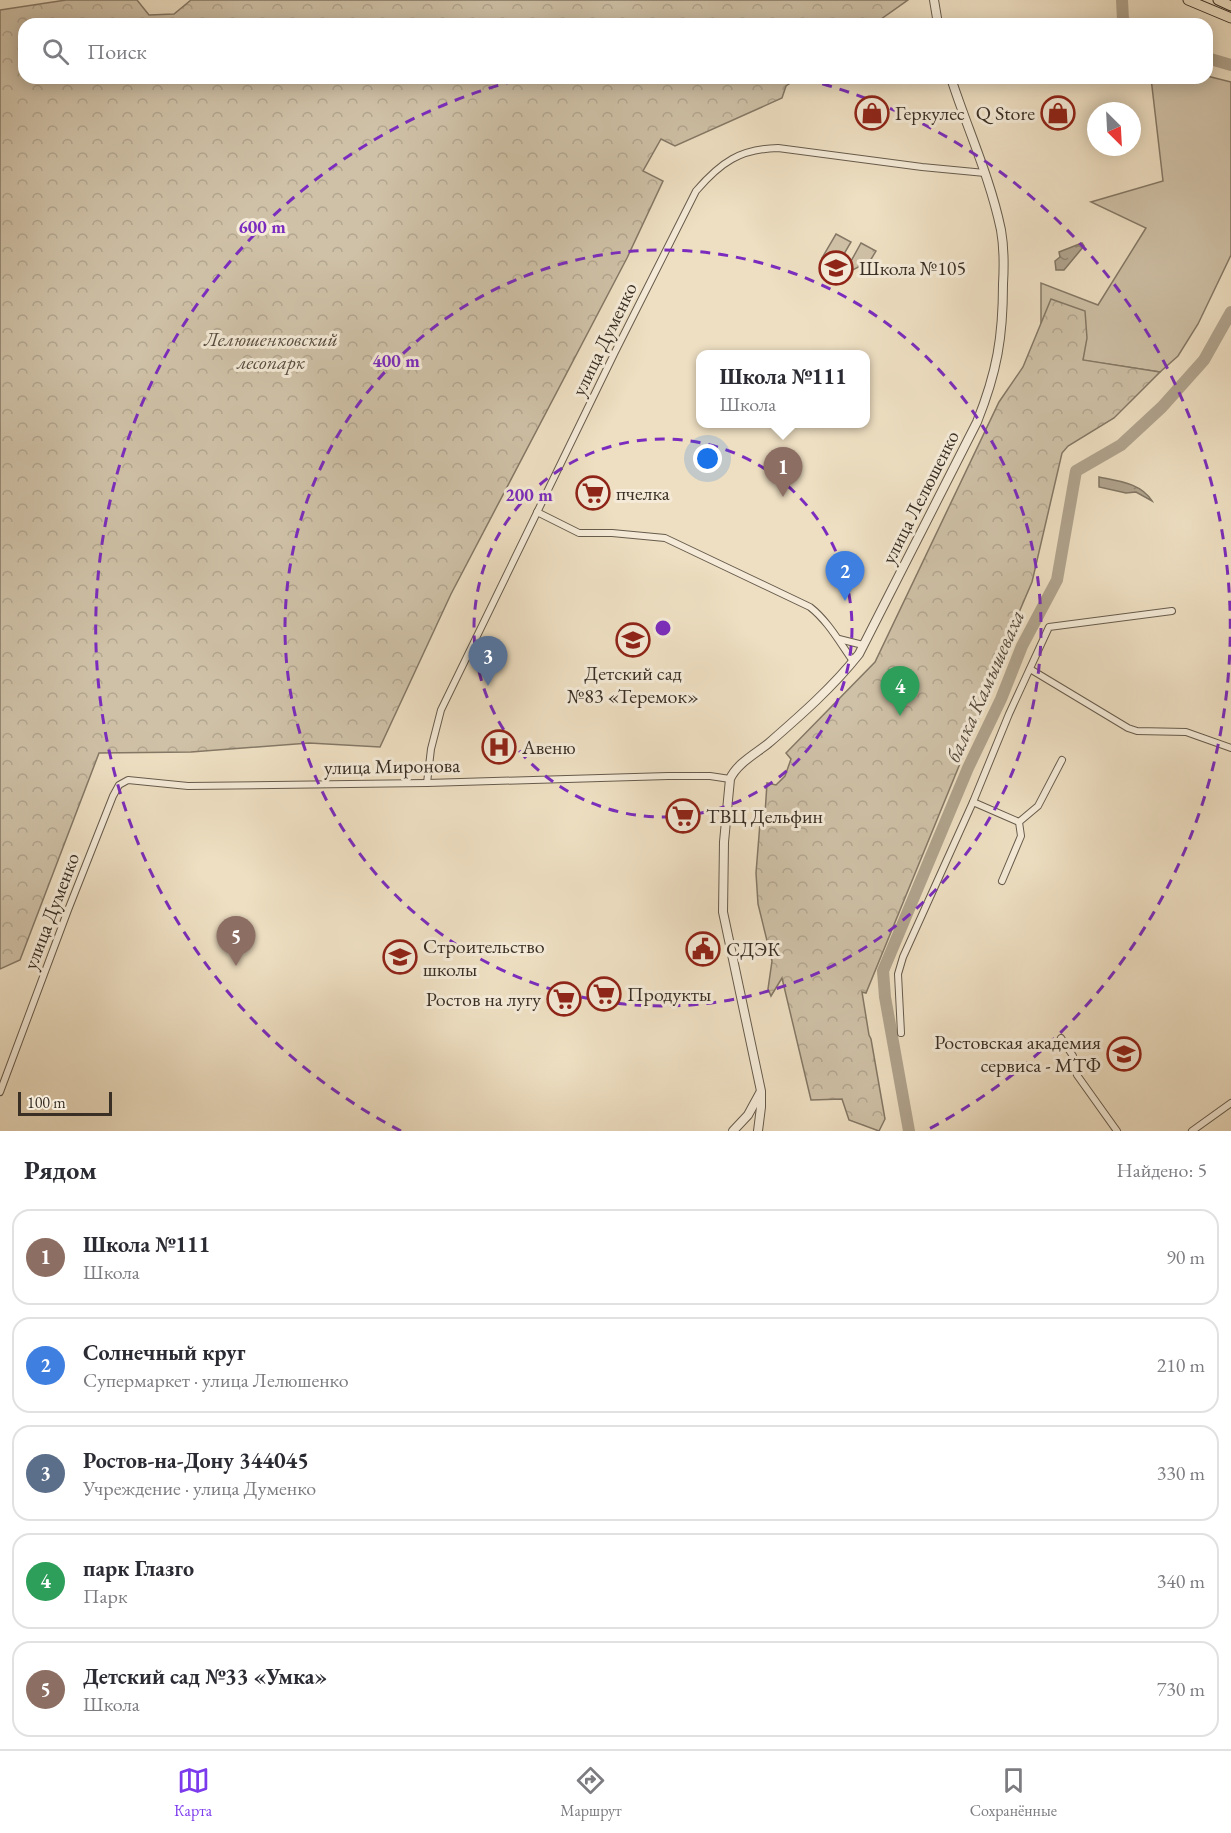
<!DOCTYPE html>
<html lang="ru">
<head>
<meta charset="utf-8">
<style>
  body { margin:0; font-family:"EB Garamond",serif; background:#f7f7f7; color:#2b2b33 }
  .compass { position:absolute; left:1087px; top:102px; width:54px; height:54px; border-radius:50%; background:#fff; box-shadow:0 3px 15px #0003; rotate:156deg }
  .scale { position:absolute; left:18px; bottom:15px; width:94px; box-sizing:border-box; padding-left:6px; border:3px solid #392f25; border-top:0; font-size:16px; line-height:21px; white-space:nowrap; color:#392f25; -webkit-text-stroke:4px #f4ead7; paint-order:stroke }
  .you { position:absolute; left:708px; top:459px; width:21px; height:21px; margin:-15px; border:4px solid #fff; border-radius:50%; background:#1a73e8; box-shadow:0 0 0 9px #1a73e833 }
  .badge { display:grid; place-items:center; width:39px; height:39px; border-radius:50%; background:#7c3aed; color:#fff; font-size:20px; font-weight:700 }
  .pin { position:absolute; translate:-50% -50px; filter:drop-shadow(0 2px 3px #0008) }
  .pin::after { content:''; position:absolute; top:32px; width:21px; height:18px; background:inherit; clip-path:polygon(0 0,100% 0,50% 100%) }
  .popup { position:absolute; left:696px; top:350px; width:174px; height:78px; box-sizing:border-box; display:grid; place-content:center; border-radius:12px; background:#fff; filter:drop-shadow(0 2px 4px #0005); font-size:20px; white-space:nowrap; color:#7c7c81 }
  .popup b { font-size:22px; color:#2b2b33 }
  .popup::after { content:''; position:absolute; left:50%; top:100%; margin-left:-12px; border:12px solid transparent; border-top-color:#fff }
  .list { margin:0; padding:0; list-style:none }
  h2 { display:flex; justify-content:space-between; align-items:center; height:78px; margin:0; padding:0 24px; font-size:26px }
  h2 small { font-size:20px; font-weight:400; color:#7c7c81 }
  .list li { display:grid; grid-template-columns:39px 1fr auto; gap:18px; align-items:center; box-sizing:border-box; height:96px; margin:0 12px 12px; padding:0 12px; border:2px solid #e1e1e2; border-radius:18px }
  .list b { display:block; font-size:22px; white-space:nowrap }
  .list p { margin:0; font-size:20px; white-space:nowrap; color:#7c7c81 }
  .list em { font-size:20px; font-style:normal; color:#7c7c81 }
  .icon { flex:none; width:33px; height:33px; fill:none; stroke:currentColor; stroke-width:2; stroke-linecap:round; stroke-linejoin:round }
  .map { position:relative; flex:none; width:1231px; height:1131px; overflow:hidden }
  .search { position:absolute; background:#fff; box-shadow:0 3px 15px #0003; left:18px; right:18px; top:18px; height:66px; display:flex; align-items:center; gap:15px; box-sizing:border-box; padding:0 21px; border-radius:18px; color:#7c7c81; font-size:22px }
  .sheet { height:618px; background:#fff }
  nav { display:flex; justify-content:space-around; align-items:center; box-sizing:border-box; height:84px; border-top:2px solid #e1e1e2; background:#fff; font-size:16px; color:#7c7c81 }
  nav a { display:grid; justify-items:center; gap:3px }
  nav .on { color:#7c3aed }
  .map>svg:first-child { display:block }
</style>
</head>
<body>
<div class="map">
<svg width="1231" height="1131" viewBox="0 0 1231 1131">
  <defs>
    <pattern id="forest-crowns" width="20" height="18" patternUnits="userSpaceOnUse" patternTransform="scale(1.5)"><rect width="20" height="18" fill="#cfc1a7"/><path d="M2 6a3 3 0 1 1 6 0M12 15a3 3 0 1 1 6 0" fill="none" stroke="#b2a690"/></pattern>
    <pattern id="water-ripples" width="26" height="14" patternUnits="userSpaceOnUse" patternTransform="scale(1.5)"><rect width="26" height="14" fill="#b0a38d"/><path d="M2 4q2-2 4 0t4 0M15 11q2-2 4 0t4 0" fill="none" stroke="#908573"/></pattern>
  </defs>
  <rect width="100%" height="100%" fill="#eedfc2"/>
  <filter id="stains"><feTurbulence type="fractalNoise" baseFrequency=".00333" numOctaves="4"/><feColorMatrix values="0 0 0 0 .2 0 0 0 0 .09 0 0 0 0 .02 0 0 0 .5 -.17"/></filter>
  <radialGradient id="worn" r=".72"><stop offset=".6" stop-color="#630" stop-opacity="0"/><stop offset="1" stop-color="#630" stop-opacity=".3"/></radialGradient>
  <g fill="#cfc1a7" stroke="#847866" stroke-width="1.5">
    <path d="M 1207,76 L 1231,82 L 1231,255 L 1198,324 L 1178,356 L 1160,372 L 1041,354 L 1041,283 L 1098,305 L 1146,228 L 1091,202 L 1163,181 L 1151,78 L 1207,78 Z"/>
    <path d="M 836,234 L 851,242 L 837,266 L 822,258 Z"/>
  </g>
  <g fill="url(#forest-crowns)" stroke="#847866" stroke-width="1.5">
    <path d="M 66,0 L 137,0 L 149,15 L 174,14 L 191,0 L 908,0 L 874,24 L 24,24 L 24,78 L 798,78 L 786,86 L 782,98 L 675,146 L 661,139 L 643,171 L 663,181 L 627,258 L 451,594 L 380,747 L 309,743 L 191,752 L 99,753 L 20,960 L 0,969 L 0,10 Z"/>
    <path d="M 861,243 L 876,251 L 870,261 L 847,273 L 845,272 Z"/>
    <path d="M 1051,299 L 1085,311 L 1087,338 L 1083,360 L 1160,372 L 1114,418 L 1068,446 L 1062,453 L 1032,582 L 999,659 L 1002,661 L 866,993 L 862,992 L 869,1035 L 871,1039 L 885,1119 L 879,1131 L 849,1120 L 842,1099 L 811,1100 L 782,978 L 771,996 L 768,989 L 772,961 L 758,904 L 756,873 L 760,823 L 765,814 L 767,783 L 776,785 L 785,776 L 791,759 L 786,753 L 875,662 L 999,402 L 1023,367 Z"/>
  </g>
  <g fill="url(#water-ripples)" stroke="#807563" stroke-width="1.5">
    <path d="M 1082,243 L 1084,246 L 1064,270 L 1056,270 L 1055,261 L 1060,257 L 1059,252 Z"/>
    <path d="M 1099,477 C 1118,481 1141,483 1152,501 L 1136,492 L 1126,493 L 1099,487 Z"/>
  </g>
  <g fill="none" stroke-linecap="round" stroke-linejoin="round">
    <g stroke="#b0a38d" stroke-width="12">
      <path d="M 1122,0 L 1123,20 L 1127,24"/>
      <path d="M 1207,58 L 1231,65"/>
      <path d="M 909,1131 L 885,997 L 883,971 L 968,768 L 1001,699 L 1022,646 L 1057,580 L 1076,471 L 1121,445 L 1162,407 L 1204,360 L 1231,312"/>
    </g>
    <defs>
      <g id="minor">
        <path d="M 537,512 L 579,533 L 612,533 L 665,538 L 810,607 C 828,621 840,643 853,661"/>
        <path d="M 839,639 L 863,645"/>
        <path d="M 1030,669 L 1128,728 L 1137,731 L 1186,732 L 1231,748"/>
        <path d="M 427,783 L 431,749 L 441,710 L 615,352 L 696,191 C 721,162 740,149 778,148 L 922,167 L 985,173"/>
        <path d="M 973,802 L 1019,822"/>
        <path d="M 1002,881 L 1021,836 L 1019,822 L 1038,806 L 1062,760"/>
        <path d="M 901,1033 L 898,974 L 903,957 L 973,802 L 1009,714 L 1049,627 L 1172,611"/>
        <path d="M 1061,1038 L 1073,1056 L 1073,1066 L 1077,1075 L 1117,1131"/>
        <path d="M 0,1092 L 68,910 L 113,796 L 119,785 L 128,780 L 188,786 L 427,783 L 668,776 L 710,776 L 730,779"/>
        <path d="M 1192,1131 L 1231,1103"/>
      </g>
      <g id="tertiary">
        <path d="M 934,0 L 938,24"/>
        <path d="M 733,1131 L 748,1115 L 760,1093"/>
        <path d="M 758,1131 L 761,1107 L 761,1091 L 723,912 L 724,842 L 730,779 C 737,763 757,753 770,742 C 801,715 833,687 859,654 L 977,422 C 997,372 1003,337 1003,284 C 1004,267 1004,247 1001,230 C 990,177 967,128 951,78"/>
      </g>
      <g id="primary">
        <path d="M 1188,0 L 1231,18"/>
        <path d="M 1218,0 L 1231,6"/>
      </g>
    </defs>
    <use href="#minor" stroke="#665b4c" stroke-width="8"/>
    <use href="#tertiary" stroke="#665b4c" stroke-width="10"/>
    <use href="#primary" stroke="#392f25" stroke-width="11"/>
    <use href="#minor" stroke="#f4ead7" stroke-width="6"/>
    <use href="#tertiary" stroke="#f4ead7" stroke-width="8"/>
    <use href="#primary" stroke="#eedfc2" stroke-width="9"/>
  </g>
  <g fill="none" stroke="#7b2cbf" stroke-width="3" stroke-dasharray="10 8">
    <circle cx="663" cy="628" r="189"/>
    <circle cx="663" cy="628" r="378"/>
    <path d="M401 1131A567 567 0 0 1 521 79M805 79A567 567 0 0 1 925 1131"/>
  </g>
  <defs>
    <symbol id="shop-ring" viewBox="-11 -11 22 22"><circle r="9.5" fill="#f4ead7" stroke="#8f2418" stroke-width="1.5"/><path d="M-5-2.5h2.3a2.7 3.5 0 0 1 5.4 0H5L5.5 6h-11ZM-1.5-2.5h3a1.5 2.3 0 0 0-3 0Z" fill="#8f2418"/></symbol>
    <symbol id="school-ring" viewBox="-11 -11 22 22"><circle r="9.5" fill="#f4ead7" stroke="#8f2418" stroke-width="1.5"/><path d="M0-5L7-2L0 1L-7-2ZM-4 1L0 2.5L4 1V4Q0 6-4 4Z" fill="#8f2418"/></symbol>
    <symbol id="supermarket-ring" viewBox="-11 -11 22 22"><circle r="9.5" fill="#f4ead7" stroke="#8f2418" stroke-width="1.5"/><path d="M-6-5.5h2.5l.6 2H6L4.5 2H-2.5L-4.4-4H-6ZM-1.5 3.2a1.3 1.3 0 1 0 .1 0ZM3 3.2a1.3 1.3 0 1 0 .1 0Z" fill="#8f2418"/></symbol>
    <symbol id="hospital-ring" viewBox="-11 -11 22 22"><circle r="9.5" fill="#f4ead7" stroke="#8f2418" stroke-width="1.5"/><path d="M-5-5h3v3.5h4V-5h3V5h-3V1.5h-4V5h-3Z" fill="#8f2418"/></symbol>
    <symbol id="civic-ring" viewBox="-11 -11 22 22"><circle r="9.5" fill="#f4ead7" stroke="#8f2418" stroke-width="1.5"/><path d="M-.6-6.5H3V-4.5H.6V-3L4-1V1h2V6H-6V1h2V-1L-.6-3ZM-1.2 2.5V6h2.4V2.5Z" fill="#8f2418"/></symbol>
    <symbol id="university-ring" viewBox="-11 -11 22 22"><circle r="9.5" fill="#f4ead7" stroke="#8f2418" stroke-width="1.5"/><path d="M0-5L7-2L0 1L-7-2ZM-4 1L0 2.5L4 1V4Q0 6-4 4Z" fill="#8f2418"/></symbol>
  </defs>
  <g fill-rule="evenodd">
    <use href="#shop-ring" x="853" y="94" width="38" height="38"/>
    <use href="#shop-ring" x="1039" y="94" width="38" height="38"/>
    <use href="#school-ring" x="817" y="249" width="38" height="38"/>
    <use href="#supermarket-ring" x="574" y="474" width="38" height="38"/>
    <use href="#school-ring" x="614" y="621" width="38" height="38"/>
    <use href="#hospital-ring" x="480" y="728" width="38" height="38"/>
    <use href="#supermarket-ring" x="664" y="797" width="38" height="38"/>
    <use href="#civic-ring" x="684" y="930" width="38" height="38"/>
    <use href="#school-ring" x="381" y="938" width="38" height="38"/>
    <use href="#supermarket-ring" x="585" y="975" width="38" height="38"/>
    <use href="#supermarket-ring" x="545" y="980" width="38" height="38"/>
    <use href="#university-ring" x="1105" y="1035" width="38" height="38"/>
  </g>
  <g text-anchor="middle" stroke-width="6" stroke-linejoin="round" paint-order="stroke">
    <g font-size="20" fill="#392f25" stroke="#f4ead7" text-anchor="start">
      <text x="895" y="120">Геркулес</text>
      <text x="1035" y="120" text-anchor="end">Q Store</text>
      <text x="859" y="275">Школа №105</text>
      <text x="616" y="500">пчелка</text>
      <text x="633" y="680" text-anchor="middle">Детский сад<tspan x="633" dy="23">№83 «Теремок»</tspan></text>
      <text x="522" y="754">Авеню</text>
      <text x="706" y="823">ТВЦ Дельфин</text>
      <text x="423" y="953">Строительство<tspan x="423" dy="23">школы</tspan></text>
      <text x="726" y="956">СДЭК</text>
      <text x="627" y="1001">Продукты</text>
      <text x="541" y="1006" text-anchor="end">Ростов на лугу</text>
      <text x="1101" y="1049" text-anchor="end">Ростовская академия<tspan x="1101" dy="23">сервиса - МТФ</tspan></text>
    </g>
    <g font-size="20" font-style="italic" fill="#574c3f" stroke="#f4ead7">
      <text x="271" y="346">Лелюшенковский<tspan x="271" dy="23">лесопарк</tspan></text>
    </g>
    <g font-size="20" fill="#392f25" stroke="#f4ead7">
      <text transform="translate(604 339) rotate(-64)" y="7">улица Думенко</text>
      <text transform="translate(920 497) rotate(-63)" y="7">улица Лелюшенко</text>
      <text transform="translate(392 766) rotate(-1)" y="7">улица Миронова</text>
      <text transform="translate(51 911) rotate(-69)" y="7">улица Думенко</text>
    </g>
    <g font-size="21" font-style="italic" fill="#574c3f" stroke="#f4ead7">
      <text transform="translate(985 686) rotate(-66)" y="7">балка Камышеваха</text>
    </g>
  </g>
  <circle cx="663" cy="628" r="9" fill="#7b2cbf" stroke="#f4ead7" stroke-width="3"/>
  <g font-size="18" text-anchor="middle" font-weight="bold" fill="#7b2cbf" stroke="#f4ead7" stroke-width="6" stroke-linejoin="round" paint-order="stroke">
    <text x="262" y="233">600 m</text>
    <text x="396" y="367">400 m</text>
    <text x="529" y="501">200 m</text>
  </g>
  <rect width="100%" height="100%" filter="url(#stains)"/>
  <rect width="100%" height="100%" fill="url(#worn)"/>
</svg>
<svg class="compass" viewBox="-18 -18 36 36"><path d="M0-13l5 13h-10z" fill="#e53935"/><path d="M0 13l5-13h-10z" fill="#7c7c81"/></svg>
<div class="scale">100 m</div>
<div class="you"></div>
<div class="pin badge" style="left:783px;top:497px;background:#8d6e63">1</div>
<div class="popup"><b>Школа №111</b>Школа</div>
<div class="pin badge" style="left:845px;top:601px;background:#3f7fe0">2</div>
<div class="pin badge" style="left:488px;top:686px;background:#5c6f8a">3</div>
<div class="pin badge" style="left:900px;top:716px;background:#2e9e5b">4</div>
<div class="pin badge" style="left:236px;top:966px;background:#8d6e63">5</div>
<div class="search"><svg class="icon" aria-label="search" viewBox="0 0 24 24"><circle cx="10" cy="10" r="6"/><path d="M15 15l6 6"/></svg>Поиск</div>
</div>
<section class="sheet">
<h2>Рядом<small>Найдено: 5</small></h2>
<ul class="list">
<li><span class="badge" style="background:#8d6e63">1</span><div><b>Школа №111</b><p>Школа</p></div><em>90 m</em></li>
<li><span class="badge" style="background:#3f7fe0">2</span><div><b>Солнечный круг</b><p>Супермаркет · улица Лелюшенко</p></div><em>210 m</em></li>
<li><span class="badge" style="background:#5c6f8a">3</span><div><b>Ростов-на-Дону 344045</b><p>Учреждение · улица Думенко</p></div><em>330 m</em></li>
<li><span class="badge" style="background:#2e9e5b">4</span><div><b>парк Глазго</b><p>Парк</p></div><em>340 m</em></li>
<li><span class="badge" style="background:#8d6e63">5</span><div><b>Детский сад №33 «Умка»</b><p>Школа</p></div><em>730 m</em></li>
</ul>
</section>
<nav>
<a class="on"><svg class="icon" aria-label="map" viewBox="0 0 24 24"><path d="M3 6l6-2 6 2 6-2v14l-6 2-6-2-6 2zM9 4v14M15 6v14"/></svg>Карта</a>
<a><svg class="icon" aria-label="directions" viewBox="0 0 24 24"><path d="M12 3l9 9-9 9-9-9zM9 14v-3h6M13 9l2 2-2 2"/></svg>Маршрут</a>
<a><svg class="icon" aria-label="saved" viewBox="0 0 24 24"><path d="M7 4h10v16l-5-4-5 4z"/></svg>Сохранённые</a>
</nav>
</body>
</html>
